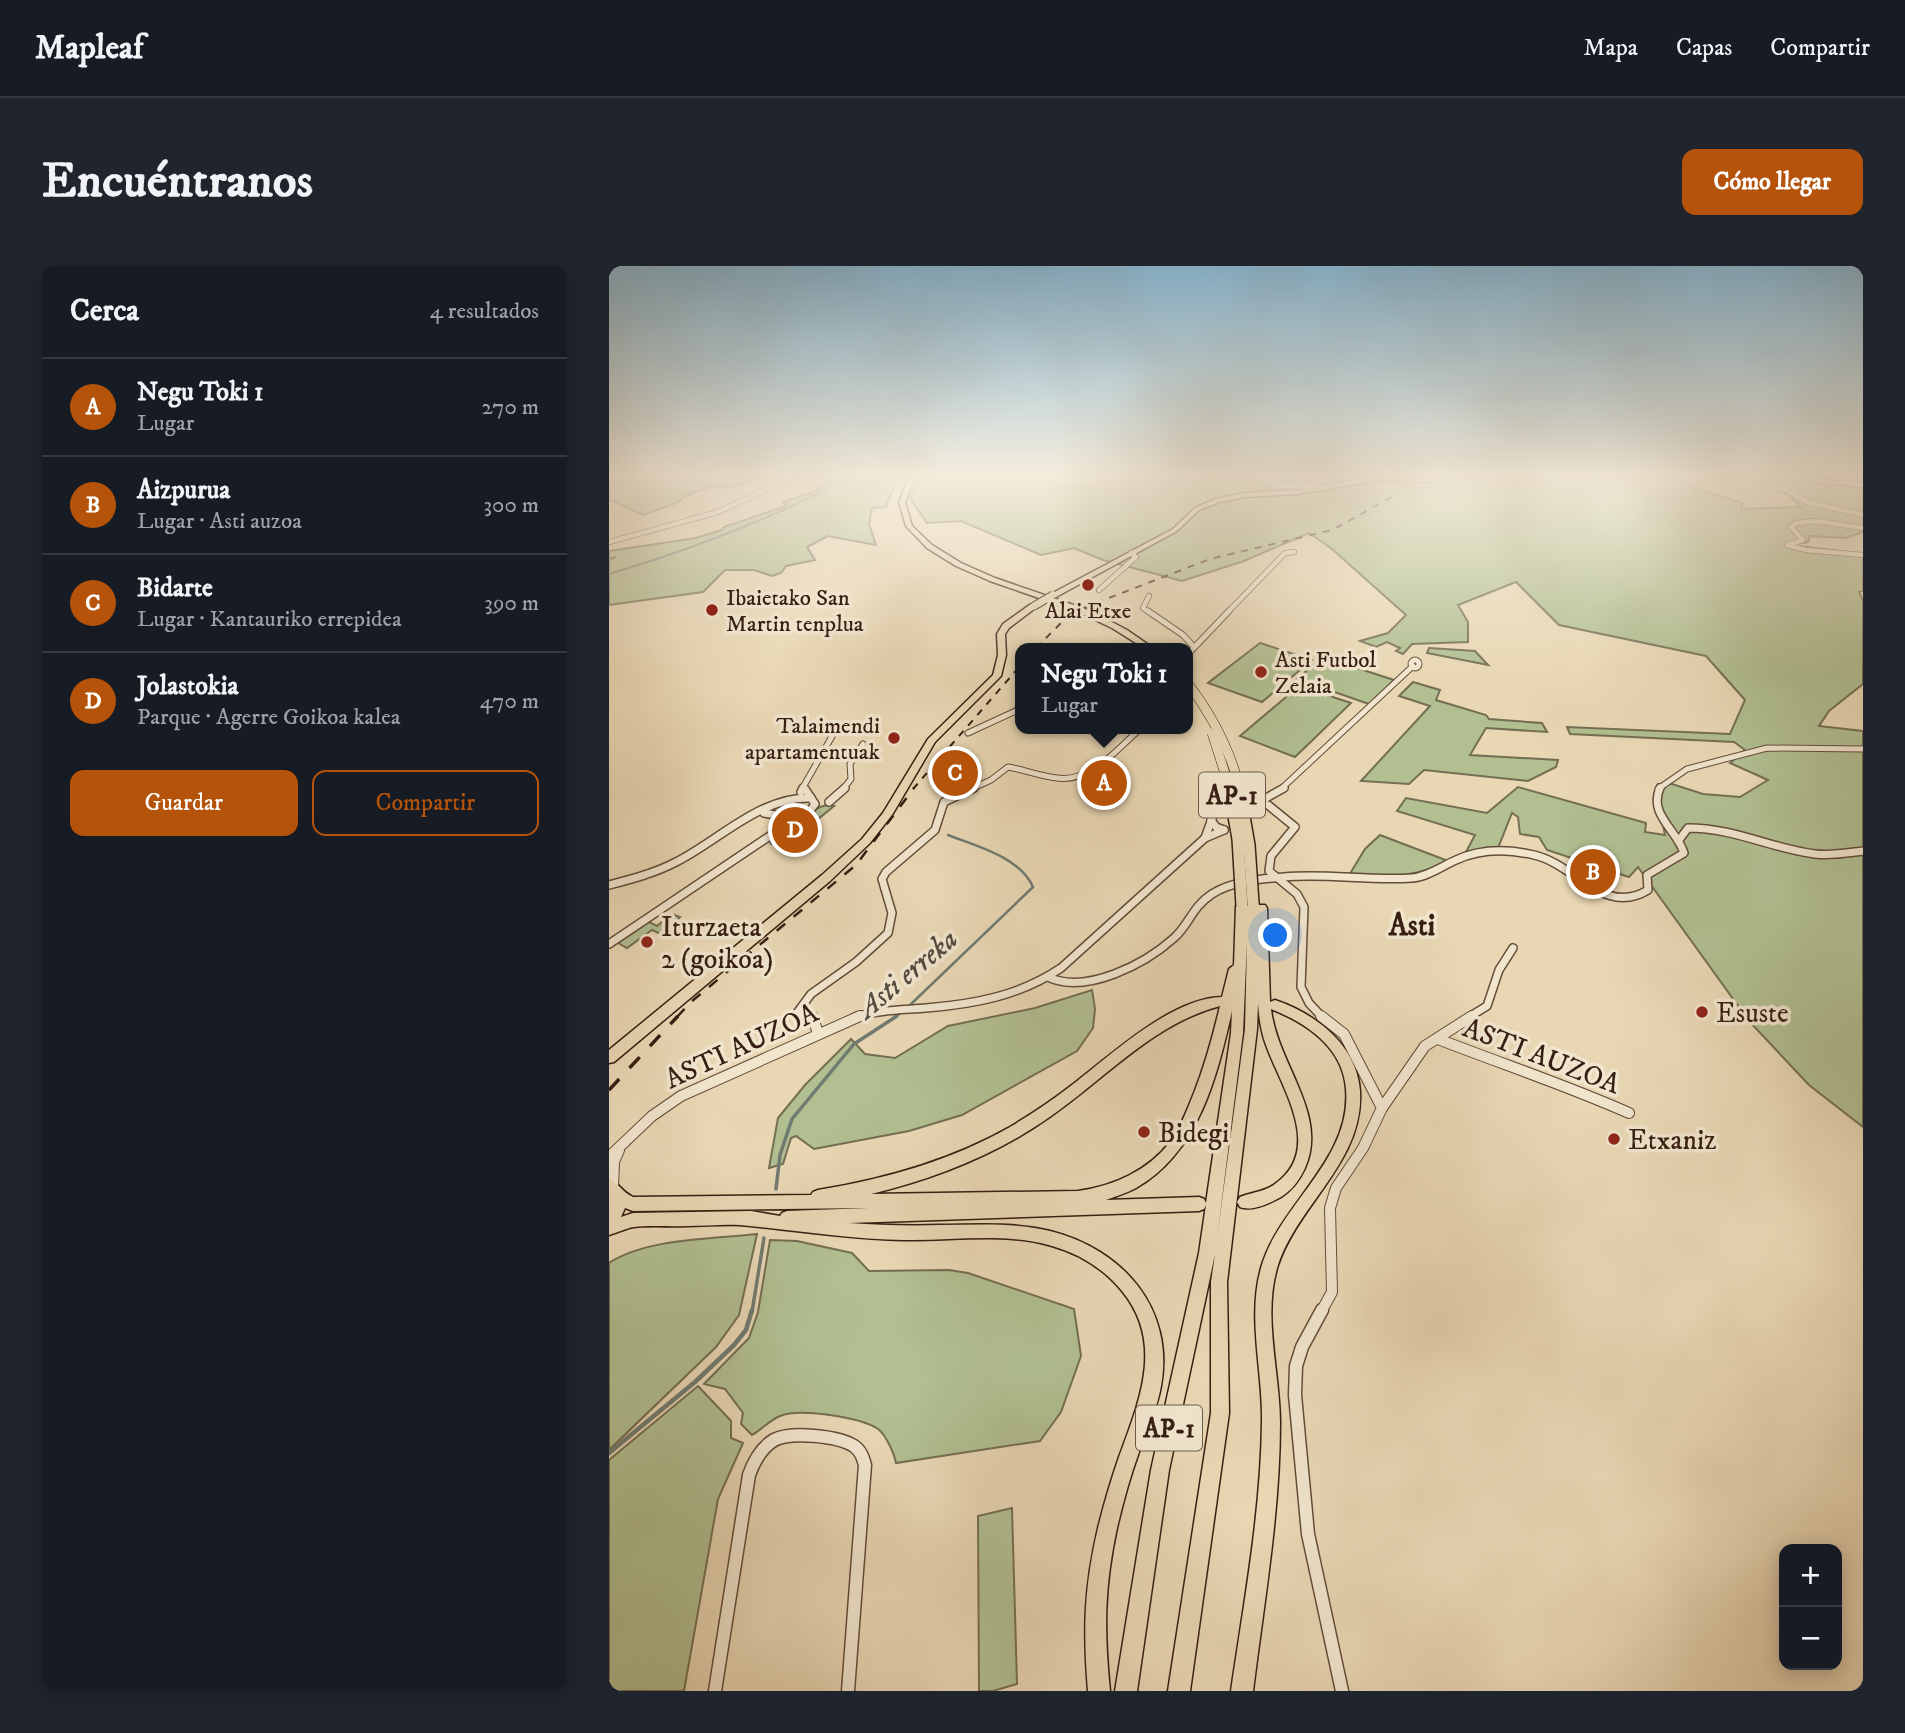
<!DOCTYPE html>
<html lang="es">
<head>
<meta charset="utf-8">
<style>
  body { margin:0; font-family:"IM FELL DW Pica",serif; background:#20242c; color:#f1f3f6 }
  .controls { position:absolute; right:21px; bottom:21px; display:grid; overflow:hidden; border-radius:14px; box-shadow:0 4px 18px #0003 }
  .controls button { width:63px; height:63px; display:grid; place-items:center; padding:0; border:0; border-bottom:2px solid #363941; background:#171b24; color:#f1f3f6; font:35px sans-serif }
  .you { position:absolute; left:667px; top:670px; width:24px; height:24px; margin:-18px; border:5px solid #fff; border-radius:50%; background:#1a73e8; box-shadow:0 0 0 10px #1a73e833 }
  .badge { display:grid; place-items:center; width:46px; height:46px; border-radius:50%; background:#b45309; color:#fff; font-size:23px; font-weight:700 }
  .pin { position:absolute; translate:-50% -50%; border:4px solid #fff; box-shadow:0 2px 7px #0006 }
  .popup { position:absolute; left:406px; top:377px; width:178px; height:91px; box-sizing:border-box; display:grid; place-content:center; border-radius:14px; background:#171b24; filter:drop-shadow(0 2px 5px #0005); font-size:23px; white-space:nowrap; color:#9ea1a6 }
  .popup b { font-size:26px; color:#f1f3f6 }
  .popup::after { content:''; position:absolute; left:50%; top:100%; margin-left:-14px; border:14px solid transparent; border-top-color:#171b24 }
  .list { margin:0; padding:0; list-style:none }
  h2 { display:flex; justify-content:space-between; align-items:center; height:91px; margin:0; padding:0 28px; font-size:30px }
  h2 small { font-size:23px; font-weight:400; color:#9ea1a6 }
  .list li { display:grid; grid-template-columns:46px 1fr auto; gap:21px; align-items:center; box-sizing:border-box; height:98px; padding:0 28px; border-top:2px solid #363941 }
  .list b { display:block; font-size:26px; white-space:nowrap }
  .list p { margin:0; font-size:23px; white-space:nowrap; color:#9ea1a6 }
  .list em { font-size:23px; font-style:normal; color:#9ea1a6 }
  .actions { display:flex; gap:14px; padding:21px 28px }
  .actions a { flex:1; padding:16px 0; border:2px solid #b45309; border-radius:14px; text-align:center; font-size:24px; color:#b45309 }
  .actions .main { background:#b45309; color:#fff }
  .map { position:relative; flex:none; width:1254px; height:1425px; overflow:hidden; border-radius:14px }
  header { display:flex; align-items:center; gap:42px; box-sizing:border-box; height:98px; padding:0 35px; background:#171b24; border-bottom:2px solid #363941 }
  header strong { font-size:33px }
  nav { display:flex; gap:38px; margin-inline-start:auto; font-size:24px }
  .intro { display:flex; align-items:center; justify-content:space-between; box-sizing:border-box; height:168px; padding:0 42px }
  h1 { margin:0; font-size:49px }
  .button { padding:18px 32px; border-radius:14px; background:#b45309; color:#fff; font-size:24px; font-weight:700 }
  main { display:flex; gap:42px; padding:0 42px }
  aside { flex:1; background:#171b24; border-radius:14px; box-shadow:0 4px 18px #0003 }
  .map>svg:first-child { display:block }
</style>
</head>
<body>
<header>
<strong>Mapleaf</strong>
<nav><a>Mapa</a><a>Capas</a><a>Compartir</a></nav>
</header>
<div class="intro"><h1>Encuéntranos</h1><a class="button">Cómo llegar</a></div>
<main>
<aside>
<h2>Cerca<small>4 resultados</small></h2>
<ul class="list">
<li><span class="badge">A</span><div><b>Negu Toki 1</b><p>Lugar</p></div><em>270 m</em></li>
<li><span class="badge">B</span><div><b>Aizpurua</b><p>Lugar · Asti auzoa</p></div><em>300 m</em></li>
<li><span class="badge">C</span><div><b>Bidarte</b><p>Lugar · Kantauriko errepidea</p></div><em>390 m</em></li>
<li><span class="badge">D</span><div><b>Jolastokia</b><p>Parque · Agerre Goikoa kalea</p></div><em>470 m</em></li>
</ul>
<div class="actions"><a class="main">Guardar</a><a>Compartir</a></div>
</aside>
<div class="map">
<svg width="1254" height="1425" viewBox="0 0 1254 1425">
  <rect width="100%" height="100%" fill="#e9d7b4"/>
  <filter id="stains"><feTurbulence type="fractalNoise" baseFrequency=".00286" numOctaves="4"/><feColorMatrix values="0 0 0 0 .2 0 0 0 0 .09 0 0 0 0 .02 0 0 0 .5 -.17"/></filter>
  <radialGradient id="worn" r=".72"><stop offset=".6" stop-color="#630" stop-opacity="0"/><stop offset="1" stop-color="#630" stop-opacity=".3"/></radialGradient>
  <g fill="#b1bf91" stroke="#746e52" stroke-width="2">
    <path d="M 27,209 L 161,209 L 131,219 L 117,222 L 105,220 L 89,225 L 74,231 L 70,236 L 34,249 L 1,234 L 0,220 Z"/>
    <path d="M 193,209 L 289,209 L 277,241 L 263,242 L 260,258 L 267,279 L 219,270 L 198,281 L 206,294 L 177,300 L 172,307 L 163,310 L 145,304 L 116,304 L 94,326 L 0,339 L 0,295 L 7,291 L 0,292 L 0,285 L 87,272 L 113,264 L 115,261 L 177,240 L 174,236 L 205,226 L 219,215 Z"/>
    <path d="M 312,209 L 1063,209 L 1077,219 L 1133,237 L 1133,243 L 1193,241 L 1180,229 L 1166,223 L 1173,215 L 1161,209 L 1254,209 L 1254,266 L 1236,272 L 1201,270 L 1199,276 L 1182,279 L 1254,288 L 1254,325 L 1250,326 L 1254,335 L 1254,418 L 1220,445 L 1210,460 L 1254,465 L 1254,861 L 1200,819 L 1140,755 L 1029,601 L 1020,611 L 938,584 L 930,571 L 911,568 L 909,551 L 903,547 L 889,582 L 857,586 L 866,569 L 788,545 L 797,532 L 878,547 L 909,521 L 1037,557 L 1036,566 L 1056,569 L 1047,522 L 1049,518 L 1063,518 L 1094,528 L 1131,531 L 1159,514 L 1121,497 L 1136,484 L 1125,476 L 961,468 L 958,461 L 1121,468 L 1136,434 L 1097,390 L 950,359 L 907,316 L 849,339 L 859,356 L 859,376 L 803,378 L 794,388 L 787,385 L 791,382 L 778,376 L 767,381 L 751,375 L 779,367 L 797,349 L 723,283 L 700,267 L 635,295 L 573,315 L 494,294 L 465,282 L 432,289 L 352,255 L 318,257 L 301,232 Z"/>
    <path d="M 651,377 L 703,394 L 653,436 L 599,417 Z"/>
    <path d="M 820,382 L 866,385 L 879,399 L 818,387 Z"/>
    <path d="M 714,391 L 785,414 L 760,438 L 688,413 Z"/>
    <path d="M 804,416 L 831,424 L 827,434 L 877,449 L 880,453 L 933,457 L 938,466 L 877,462 L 861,489 L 949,494 L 947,501 L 919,515 L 815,504 L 800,518 L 752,515 L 821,440 L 790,430 Z"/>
    <path d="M 690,420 L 742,437 L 686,491 L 631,470 Z"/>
    <path d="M 220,539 L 225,540 L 187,571 L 161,578 C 175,565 202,540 220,539 Z"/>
    <path d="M 771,569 L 839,595 C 807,612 783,610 747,610 L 742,606 L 756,583 Z"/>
    <path d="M 63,648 L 71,651 L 52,668 L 43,664 L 18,682 L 9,677 L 40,656 L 48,660 Z"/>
    <path d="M 483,724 L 486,743 L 484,762 L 468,785 L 353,849 L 300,865 L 205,883 L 187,870 L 182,872 L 174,898 L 160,902 L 169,852 L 196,819 L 242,773 L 256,788 L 286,792 L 339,760 L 426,742 Z"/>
    <path d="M 148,968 L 130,1049 L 107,1081 L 0,1184 L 0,997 C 38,972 104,973 148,968 Z"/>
    <path d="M 161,974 L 188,975 L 243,987 L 260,1005 L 340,1004 L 359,1007 L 465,1043 L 472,1090 L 452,1146 L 431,1175 L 287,1197 C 285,1187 277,1169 269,1163 C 251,1151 191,1142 171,1150 C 161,1154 152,1164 143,1169 L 132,1158 L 134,1147 L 116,1123 L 95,1118 L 140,1072 L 149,1046 Z"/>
    <path d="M 89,1120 L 122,1155 L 122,1172 L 134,1177 L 109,1233 L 75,1425 L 0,1425 L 0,1194 Z"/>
    <path d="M 403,1242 L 408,1418 L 384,1425 L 370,1425 L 369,1250 Z"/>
  </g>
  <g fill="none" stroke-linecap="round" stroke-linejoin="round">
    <g stroke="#707b71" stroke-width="2">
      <path d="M 0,218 L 26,209"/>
      <path d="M 0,308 C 85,283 167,251 245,209"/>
    </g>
    <g stroke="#707b71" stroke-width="2.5">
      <path d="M 300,740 L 424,621 C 411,591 367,580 339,569"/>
      <path d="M 285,751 L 292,747"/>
    </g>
    <g stroke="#707b71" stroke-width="3.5">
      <path d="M 167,923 L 171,889 L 183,853 L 245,778 L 288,750"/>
      <path d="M 143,1046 L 155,972"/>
    </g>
    <path stroke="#707b71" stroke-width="4.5" d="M 0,1187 L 86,1116 L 125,1079 L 137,1064 L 143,1044"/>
    <defs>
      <g id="minor-far4">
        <path d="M 544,209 L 550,212 L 568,209"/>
        <path d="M 664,209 L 659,215 L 665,220 L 720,221"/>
        <path d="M 1116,209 L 1175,223 L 1198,236 L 1254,249"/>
        <path d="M 1254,262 L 1206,255 L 1188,257 L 1182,261 L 1194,274 L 1178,279 L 1197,284 L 1254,289"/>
        <path d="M 0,276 L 109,246 L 188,209"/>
        <path d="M 490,324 L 527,291 L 522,287"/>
        <path d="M 540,330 L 534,342 L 541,347"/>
        <path d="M 618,347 L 676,287 L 685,286"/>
      </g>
      <g id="minor-far3">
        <path d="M 539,345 L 574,369 L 584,380"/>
        <path d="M 579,388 L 620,345"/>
        <circle cx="806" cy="398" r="4"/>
        <path d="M 359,467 L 411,443"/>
        <path d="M 615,487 L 625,523"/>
        <path d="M 193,523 L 226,465"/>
        <path d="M 234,523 L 242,513 L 241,498 L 254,478"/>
        <path d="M 362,523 L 382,514 L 399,501 C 416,504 431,510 448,512 C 482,517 508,483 531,463"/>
        <path d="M 672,523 L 804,400"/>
        <path d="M 1049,523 L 1078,503 L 1158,482 L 1254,483"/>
      </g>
      <g id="minor-far2">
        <path d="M 624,522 L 625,525"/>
        <path d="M 192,526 L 194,522"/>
        <path d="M 220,536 L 236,522"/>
        <path d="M 649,536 L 659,539 L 686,561 L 662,590 L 660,605 L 688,628 L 695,641 L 692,721 L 700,737 L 713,751"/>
        <path d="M 632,546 L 675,522"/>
        <path d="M 155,547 L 184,552 L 197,550 L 206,538 L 196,523"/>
        <path d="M 602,554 L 607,561 L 615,564"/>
        <path d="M 596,572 L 605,547 L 614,543 L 626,543"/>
        <path d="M 1070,574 L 1079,562 C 1125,562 1161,582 1206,588 C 1222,590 1238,587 1254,585"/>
        <path d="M 0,619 C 23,613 46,607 67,596 C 109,575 152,530 202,532"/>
        <path d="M 0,678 L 186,553"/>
        <path d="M 439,711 C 477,729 536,698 565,672 C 580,659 583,641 603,628 C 623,615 651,613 675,611 C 717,607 760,615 803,612 C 818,611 833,600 847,594 C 871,583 899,583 925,589 C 966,598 995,651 1039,624 L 1038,609 L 1075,587 C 1068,564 1039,548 1051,522"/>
        <path d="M 204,751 L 188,747 L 202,728 L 247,696 L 279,667 L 283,647 L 273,613 L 277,606 L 326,564 L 335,536 L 365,522"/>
        <path d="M 246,751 C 269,744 293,744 317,742 C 366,738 410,730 452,702 L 596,572 L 615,564"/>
        <path d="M 860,751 L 878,740 L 890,704 L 904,682"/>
      </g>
      <g id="minor-far1">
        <path d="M 199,750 L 204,751 L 209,768"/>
        <path d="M 712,750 L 735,768 L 773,842 L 754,882 L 727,922 L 721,942 L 723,1026 L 712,1046"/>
        <path d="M 829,773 C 893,798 957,819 1020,847"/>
        <path d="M 773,842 L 816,780 L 863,750"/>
        <path d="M 0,891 L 43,850 L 72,830 L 251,750"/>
        <path d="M 4,922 L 5,896 L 10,884"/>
      </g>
      <g id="minor">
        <path d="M 713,1044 L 693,1081 L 687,1100 L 686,1129 L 699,1268 L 733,1425"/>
        <path d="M 106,1425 L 140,1209 C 145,1195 152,1182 165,1174 C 182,1165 229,1170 245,1180 C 252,1185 254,1192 256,1199 L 239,1425"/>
      </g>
      <path id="major" d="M 1127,209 L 1154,209 L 1254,217 L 1254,221 Z"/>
      <g id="highway">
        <path d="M 301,209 L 307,209 L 296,236 L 303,260 L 323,279 L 352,297 L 386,312 L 482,345 L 518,364 L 544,382 L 535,382 L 503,362 L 467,345 L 381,315 L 347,300 L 318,282 L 297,260 L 290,236 Z"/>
        <path d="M 831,209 L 843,209 L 821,216 L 770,214 L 689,228 L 635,231 L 611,236 L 590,244 L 568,265 L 447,331 L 440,329 L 564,263 L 586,242 L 607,233 L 635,227 L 689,224 L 770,210 L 821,212 Z"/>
        <path d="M 422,338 L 429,340 L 400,362 L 396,368 L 397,389 L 392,410 L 326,476 L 283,549 L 261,577 L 221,615 L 5,796 L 0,797 L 0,784 L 213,609 L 253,573 L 274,547 L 319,473 L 384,409 L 389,389 L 388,368 L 394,358 Z"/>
        <path d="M 644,633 L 648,634 L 650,639 L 656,639 L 658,642 L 661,736 L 666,734 C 707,748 748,779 751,825 C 755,895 690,937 669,999 C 653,1049 671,1106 671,1157 C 671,1247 655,1336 644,1425 L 622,1425 C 635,1336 652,1246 653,1156 C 654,1105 638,1052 652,1002 C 670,938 743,894 737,823 C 734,781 697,757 662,743 C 668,798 720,848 696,902 C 690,915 683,924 672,931 C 661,937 643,946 631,941 L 628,936 L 631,931 C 643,926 655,926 666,918 C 716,883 672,821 657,779 C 652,766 650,751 649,737 L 648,763 L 618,1016 L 620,1147 L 581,1425 L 559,1425 L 602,1147 L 602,1016 L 606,988 L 560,1204 L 528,1425 L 506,1425 L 542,1204 L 590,987 L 597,939 L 595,943 L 590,945 L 240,957 C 270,959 300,960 330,959 C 368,959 404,956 441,965 C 514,983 566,1043 552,1120 C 548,1143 538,1164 530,1186 C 521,1211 514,1236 508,1262 C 495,1322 495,1364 501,1425 L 479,1425 C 474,1364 475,1322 489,1262 C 495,1238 502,1214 510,1191 C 530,1136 556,1077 513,1025 C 495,1003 471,988 443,980 C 395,966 344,975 295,974 C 240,973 186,964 131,959 C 114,958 96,960 78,960 C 61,961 42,959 25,961 C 17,962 8,967 0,969 L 0,913 C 10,917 13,926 24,931 L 202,929 L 204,926 L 209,924 C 276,913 341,895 401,861 C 421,849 441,836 459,822 C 499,792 561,732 613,731 L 620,703 L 625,699 L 627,640 L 633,636 L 638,639 L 640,634 ZM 638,675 L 636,763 L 608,972 L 634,767 ZM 611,740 C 604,770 596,799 585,827 C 578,844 572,861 561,876 C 539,905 504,920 469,925 L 262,928 C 325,913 389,888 442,850 C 498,811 544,758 611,740 ZM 623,745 L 622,767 L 597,937 L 595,933 L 590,931 L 497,934 C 507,930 518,927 527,922 C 590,886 608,810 623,745 ZM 16,942 L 24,945 L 259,942 L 178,945 L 173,947 L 171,950 L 142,945 L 24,947 L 12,951 Z"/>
      </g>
    </defs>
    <use href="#minor-far4" stroke="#634c3a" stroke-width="6"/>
    <use href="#minor-far3" stroke="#634c3a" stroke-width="7"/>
    <use href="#minor-far2" stroke="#634c3a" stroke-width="10"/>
    <use href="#minor-far1" stroke="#634c3a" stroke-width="12"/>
    <use href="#minor" stroke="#634c3a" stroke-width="15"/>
    <use href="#major" stroke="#361e12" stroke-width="3"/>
    <use href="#highway" stroke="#361e12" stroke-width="3"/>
    <use href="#minor-far4" stroke="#f1e5ce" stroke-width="4.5"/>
    <use href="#minor-far3" stroke="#f1e5ce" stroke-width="5"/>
    <use href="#minor-far2" stroke="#f1e5ce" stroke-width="7"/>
    <use href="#minor-far1" stroke="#f1e5ce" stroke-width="10"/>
    <use href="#minor" stroke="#f1e5ce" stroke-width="12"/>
    <use href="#major" fill="#e9d7b4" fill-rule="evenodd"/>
    <use href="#highway" fill="#e9d7b4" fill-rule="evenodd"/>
    <g stroke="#361e12" stroke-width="2" stroke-dasharray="7 7" stroke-linecap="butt">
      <path d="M 474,342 L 601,293 L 723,264 L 788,228"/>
      <path d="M 427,382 L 460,349"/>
      <path d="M 304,523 L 411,400"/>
    </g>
    <path stroke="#361e12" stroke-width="2.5" stroke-dasharray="11 11" stroke-linecap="butt" d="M 68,751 L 83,735 L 247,599 L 305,522"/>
    <path stroke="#361e12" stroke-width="3.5" stroke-dasharray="15 15" stroke-linecap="butt" d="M 0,824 L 69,750"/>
    <defs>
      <path id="highway-bridge-far2" d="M 425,340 L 444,329"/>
      <g id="highway-bridge-far1">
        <path d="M 579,418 C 604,450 621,484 631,523"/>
        <path d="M 603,467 L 621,523"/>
      </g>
      <g id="highway-bridge">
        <path d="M 620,522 L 629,573 L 633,640"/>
        <path d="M 630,522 L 640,579 L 644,637"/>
      </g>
    </defs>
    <use href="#highway-bridge-far2" stroke="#361e12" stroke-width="9" stroke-linecap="butt"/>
    <use href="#highway-bridge-far1" stroke="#361e12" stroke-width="10" stroke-linecap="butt"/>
    <use href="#highway-bridge" stroke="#361e12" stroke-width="14" stroke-linecap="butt"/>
    <use href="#highway-bridge-far2" stroke="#e9d7b4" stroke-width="7"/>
    <use href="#highway-bridge-far1" stroke="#e9d7b4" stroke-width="9"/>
    <use href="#highway-bridge" stroke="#e9d7b4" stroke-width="11"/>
  </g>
  <linearGradient id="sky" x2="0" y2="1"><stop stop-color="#87b6d2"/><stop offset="0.51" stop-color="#f5eddd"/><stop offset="1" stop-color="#f5eddd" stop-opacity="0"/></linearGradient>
  <rect width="1254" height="409" fill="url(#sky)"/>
  <g fill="#8f2418" stroke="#f1e5ce" stroke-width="2.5">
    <circle cx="479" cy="319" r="7"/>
    <circle cx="103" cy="344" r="7"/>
    <circle cx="652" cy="406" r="7"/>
    <circle cx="285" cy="472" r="7"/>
    <circle cx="38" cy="676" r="7"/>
    <circle cx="1093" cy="746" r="7"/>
    <circle cx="535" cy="866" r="7"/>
    <circle cx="1005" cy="873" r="7"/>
  </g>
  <g text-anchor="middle" stroke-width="7" stroke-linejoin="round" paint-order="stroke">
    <g font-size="23" fill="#361e12" stroke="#f1e5ce" text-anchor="start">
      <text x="117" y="339">Ibaietako San<tspan x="117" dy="26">Martin tenplua</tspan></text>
      <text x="479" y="352" text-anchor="middle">Alai Etxe</text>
      <text x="666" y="401">Asti Futbol<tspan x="666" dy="26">Zelaia</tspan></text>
      <text x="271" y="467" text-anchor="end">Talaimendi<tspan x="271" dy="26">apartamentuak</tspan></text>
    </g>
    <g fill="#f1e5ce" stroke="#6e5a4a" stroke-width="2">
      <rect x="590" y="506.5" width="66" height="45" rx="5"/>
      <rect x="527" y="1139.5" width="66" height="45" rx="5"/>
    </g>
    <g font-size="26" font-weight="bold" fill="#361e12">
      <text x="623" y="538">AP-1</text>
      <text x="560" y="1171">AP-1</text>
    </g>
    <g font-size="28" fill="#361e12" stroke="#f1e5ce" text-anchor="start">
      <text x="52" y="670">Iturzaeta<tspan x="52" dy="32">2 (goikoa)</tspan></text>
      <text x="1107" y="756">Esuste</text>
      <text x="549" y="876">Bidegi</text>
      <text x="1019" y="883">Etxaniz</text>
    </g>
    <g font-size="28" fill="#361e12" stroke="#f1e5ce">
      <text transform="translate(132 779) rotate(-25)" y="10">ASTI AUZOA</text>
      <text transform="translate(933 789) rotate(21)" y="10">ASTI AUZOA</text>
    </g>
    <g font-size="30" font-weight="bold" fill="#361e12" stroke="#f1e5ce">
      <text x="803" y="669">Asti</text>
    </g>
    <g font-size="30" font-style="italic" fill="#534c41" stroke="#f1e5ce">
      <text transform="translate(298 707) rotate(-40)" y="10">Asti erreka</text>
    </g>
  </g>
  <rect width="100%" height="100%" filter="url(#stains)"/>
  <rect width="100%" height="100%" fill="url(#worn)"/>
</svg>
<div class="controls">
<button>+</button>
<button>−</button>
</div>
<div class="you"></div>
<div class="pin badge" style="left:495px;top:517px">A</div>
<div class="popup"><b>Negu Toki 1</b>Lugar</div>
<div class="pin badge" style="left:984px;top:606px">B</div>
<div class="pin badge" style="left:346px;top:507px">C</div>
<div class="pin badge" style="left:186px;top:564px">D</div>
</div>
</main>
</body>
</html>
